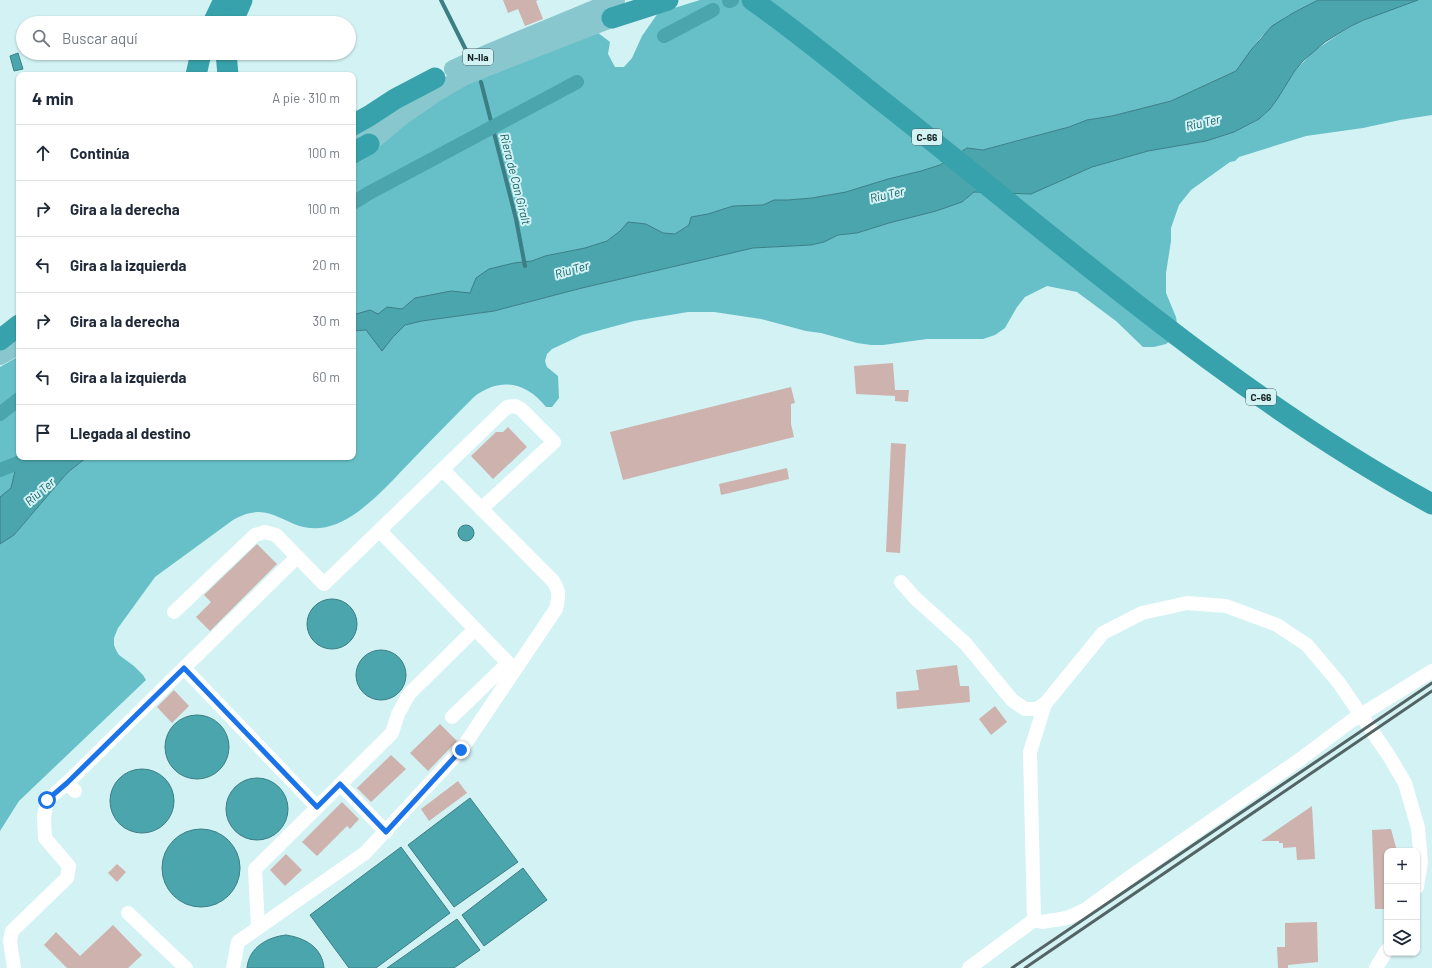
<!DOCTYPE html>
<html lang="es">
<head>
<meta charset="utf-8">
<style>
  body { margin:0; font-family:Barlow,sans-serif; background:#f2f2f3; color:#1f2937 }
  .controls { position:absolute; right:12px; bottom:12px; display:grid; overflow:hidden; border-radius:8px; box-shadow:0 1px 3px #0004 }
  .controls button { width:36px; height:36px; display:grid; place-items:center; padding:0; border:0; border-bottom:1px solid #e0e1e3; background:#fff; color:#1f2937; font:20px sans-serif }
  .stop { position:absolute; width:12px; height:12px; margin:-9px; border:3px solid #1a73e8; border-radius:50%; background:#fff }
  .stop.end { background:#1a73e8; border-color:#fff; box-shadow:0 1px 4px #0008 }
  .list { margin:0; padding:0; list-style:none }
  h2 { display:flex; justify-content:space-between; align-items:center; height:52px; margin:0; padding:0 16px; font-size:17px }
  h2 small { font-size:13px; font-weight:400; color:#747a83 }
  .list li { display:grid; grid-template-columns:26px 1fr auto; gap:12px; align-items:center; box-sizing:border-box; height:56px; padding:0 16px; border-top:1px solid #e0e1e3 }
  .list b { display:block; font-size:15px; white-space:nowrap }
  .list em { font-size:13px; font-style:normal; color:#747a83 }
  .icon { flex:none; width:22px; height:22px; fill:none; stroke:currentColor; stroke-width:2; stroke-linecap:round; stroke-linejoin:round }
  .map { position:relative; flex:none; width:1432px; height:968px; overflow:hidden }
  .search { position:absolute; background:#fff; box-shadow:0 1px 3px #0004; left:16px; top:16px; width:340px; height:44px; display:flex; align-items:center; gap:10px; box-sizing:border-box; padding:0 14px; border-radius:22px; color:#747a83; font-size:15px }
  .panel { position:absolute; background:#fff; box-shadow:0 1px 3px #0004; left:16px; top:72px; width:340px; height:388px; border-radius:8px }
  .map>svg:first-child { display:block }
</style>
</head>
<body>
<div class="map">
<svg width="1432" height="968" viewBox="0 0 1432 968">
  <rect width="100%" height="100%" fill="#d3f2f4"/>
  <g fill="#67c0c8">
    <path d="M 700,0 L 1318,0 L 1286,17 L 1261,37 L 1236,71 L 1171,101 L 1112,116 L 1087,120 L 1069,127 L 983,150 L 967,148 L 940,165 L 921,171 L 888,179 L 846,192 L 812,198 L 788,200 L 774,200 L 763,205 L 733,206 L 708,214 L 691,217 L 689,225 L 675,234 L 663,233 L 646,224 L 628,222 L 620,231 L 607,241 L 585,248 L 545,256 L 532,261 L 514,263 L 476,278 L 470,293 L 451,291 L 415,298 L 402,309 L 387,307 L 378,314 L 353,315 L 353,164 L 438,99 L 460,86 L 597,32 L 610,42 L 608,54 L 615,67 L 624,67 L 632,58 L 642,36 L 658,13 Z"/>
    <path d="M 1418,0 L 1432,0 L 1432,115 L 1400,120 L 1363,128 L 1306,136 L 1239,157 L 1235,161 L 1230,162 L 1191,190 L 1179,205 L 1171,228 L 1171,241 L 1166,273 L 1166,293 L 1176,317 L 1177,324 L 1171,340 L 1166,344 L 1154,347 L 1143,347 L 1116,321 L 1077,292 L 1047,286 L 1025,297 L 1017,307 L 1005,328 L 995,335 L 983,339 L 927,339 L 883,345 L 871,345 L 857,343 L 821,333 L 806,331 L 761,319 L 714,312 L 688,312 L 634,321 L 582,335 L 552,349 L 547,354 L 545,361 L 547,367 L 558,376 L 559,398 L 552,407 L 546,407 C 526,382 501,377 475,396 C 455,416 435,436 415,457 C 391,481 356,525 320,528 C 285,532 272,497 233,520 L 155,577 L 118,628 L 114,638 L 114,645 L 116,650 L 119,655 L 134,666 L 143,675 L 146,680 L 19,801 L 0,831 L 0,544 L 14,535 L 67,473 L 87,457 L 353,457 L 353,331 L 366,330 L 393,337 L 405,325 L 422,321 L 494,311 L 582,288 L 753,248 L 811,245 L 824,242 L 838,235 L 857,233 L 889,223 L 936,211 L 962,202 L 974,192 L 1031,194 L 1092,167 L 1148,151 L 1206,141 L 1234,132 L 1259,119 L 1270,109 L 1278,98 L 1294,72 L 1314,51 L 1351,26 L 1393,8 Z"/>
    <path d="M 19,356 L 19,457 L 22,457 L 15,471 L 11,488 L 0,497 L 0,367 Z"/>
  </g>
  <g fill="#4ba5ad" stroke="#3b7e84">
    <path d="M 1318,0 L 1418,0 L 1364,20 L 1351,26 L 1325,42 L 1303,61 L 1294,72 L 1278,98 L 1270,109 L 1259,119 L 1234,132 L 1206,141 L 1148,151 L 1092,167 L 1031,194 L 974,192 L 962,202 L 936,211 L 889,223 L 857,233 L 838,235 L 824,242 L 811,245 L 753,248 L 582,288 L 494,311 L 422,321 L 405,325 L 393,337 L 382,351 L 366,330 L 353,331 L 353,315 L 370,310 L 378,314 L 387,307 L 402,309 L 415,298 L 451,291 L 470,293 L 476,278 L 489,269 L 514,263 L 532,261 L 545,256 L 585,248 L 607,241 L 620,231 L 628,222 L 646,224 L 663,233 L 675,234 L 689,225 L 691,217 L 708,214 L 733,206 L 763,205 L 774,200 L 788,200 L 812,198 L 846,192 L 888,179 L 921,171 L 940,165 L 967,148 L 983,150 L 1069,127 L 1087,120 L 1112,116 L 1171,101 L 1236,71 L 1251,50 L 1272,26 L 1293,13 Z"/>
    <path d="M 18,53 L 23,69 L 14,71 L 10,56 Z"/>
    <path d="M 22,457 L 87,457 L 67,473 L 14,535 L 0,544 L 0,497 L 11,488 L 15,471 Z"/>
    <circle cx="466" cy="533" r="8"/>
    <circle cx="332" cy="624" r="25"/>
    <circle cx="381" cy="675" r="25"/>
    <circle cx="197" cy="747" r="32"/>
    <circle cx="142" cy="801" r="32"/>
    <circle cx="257" cy="809" r="31"/>
    <path d="M 470,798 L 518,862 L 454,907 L 408,845 Z"/>
    <circle cx="201" cy="868" r="39"/>
    <path d="M 401,847 L 450,913 L 376,968 L 349,968 L 310,915 Z"/>
    <path d="M 523,868 L 547,900 L 484,946 L 462,915 Z"/>
    <path d="M 457,919 L 480,950 L 454,968 L 387,968 Z"/>
    <path d="M 286,935 C 305,938 322,947 324,968 L 247,968 C 249,947 268,937 286,935 Z"/>
  </g>
  <g fill="none" stroke-linecap="round" stroke-linejoin="round">
    <g stroke="#3b7e84" stroke-width="4">
      <path d="M 441,0 L 466,50"/>
      <path d="M 481,82 L 516,219 L 525,266"/>
    </g>
    <g stroke="#4ba5ad" stroke-width="14">
      <path d="M 729,1 L 732,0"/>
      <path d="M 664,36 L 713,10"/>
      <path d="M 353,203 L 369,193 L 577,82"/>
      <path d="M 0,414 L 19,399"/>
      <path d="M 0,470 L 33,457"/>
    </g>
  </g>
  <g fill="#cdb2ae">
    <path d="M 503,0 L 538,0 L 536,1 L 543,19 L 525,26 L 518,9 L 508,13 Z"/>
    <path d="M 893,363 L 895,390 L 909,390 L 908,402 L 895,401 L 895,396 L 856,394 L 854,366 Z"/>
    <path d="M 791,387 L 795,403 L 791,404 L 791,424 L 794,437 L 623,480 L 610,432 Z"/>
    <path d="M 508,427 L 527,447 L 493,479 L 471,456 L 496,432 L 503,432 Z"/>
    <path d="M 891,443 L 906,444 L 900,553 L 886,552 Z"/>
    <path d="M 787,468 L 789,479 L 721,495 L 719,484 Z"/>
    <path d="M 257,544 L 277,564 L 210,631 L 196,617 L 211,602 L 204,595 Z"/>
    <path d="M 957,665 L 960,686 L 969,686 L 970,702 L 897,709 L 896,692 L 919,690 L 916,670 Z"/>
    <path d="M 174,690 L 189,706 L 172,723 L 157,707 Z"/>
    <path d="M 995,706 L 1007,722 L 991,735 L 979,719 Z"/>
    <path d="M 440,724 L 457,741 L 428,771 L 410,753 Z"/>
    <path d="M 391,755 L 406,769 L 371,802 L 357,788 Z"/>
    <path d="M 458,781 L 467,793 L 429,821 L 421,809 Z"/>
    <path d="M 342,802 L 359,819 L 350,829 L 347,826 L 317,856 L 302,842 Z"/>
    <path d="M 1312,806 L 1315,859 L 1297,860 L 1296,847 L 1283,848 L 1283,843 L 1279,843 L 1279,841 L 1261,841 Z"/>
    <path d="M 1391,829 L 1397,851 L 1387,851 L 1387,909 L 1375,909 L 1372,830 Z"/>
    <path d="M 286,854 L 302,870 L 285,886 L 270,870 Z"/>
    <path d="M 117,864 L 126,872 L 117,882 L 108,873 Z"/>
    <path d="M 1317,922 L 1318,962 L 1288,965 L 1288,968 L 1278,968 L 1277,947 L 1285,947 L 1285,923 Z"/>
    <path d="M 113,925 L 142,955 L 128,968 L 67,968 L 44,945 L 56,932 L 80,956 Z"/>
  </g>
  <g fill="none" stroke-linecap="round" stroke-linejoin="round">
    <g stroke="#fff" stroke-width="14">
      <path d="M 380,531 L 515,670"/>
      <path d="M 901,582 L 915,598 L 965,643 L 1012,700 L 1025,709 L 1036,709 L 1045,704"/>
      <path d="M 174,612 L 255,535 L 265,532 L 276,535 L 324,584 L 507,407 L 515,406 L 521,409 L 554,442 L 481,509"/>
      <path d="M 184,668 L 317,807"/>
      <path d="M 452,717 L 508,663"/>
      <path d="M 340,784 L 386,832"/>
      <path d="M 75,791 L 67,783 L 297,557"/>
      <path d="M 128,913 L 186,968"/>
      <path d="M 1034,920 L 1030,752 L 1045,704 L 1103,633 L 1142,613 L 1187,603 L 1226,606 L 1277,625 L 1307,645 L 1339,683 L 1389,756 L 1405,783 L 1418,828 L 1421,862 L 1417,887"/>
      <path d="M 1034,920 L 1042,922 L 1067,918 L 1085,910 L 1130,877 L 1302,758 L 1351,721 L 1432,671"/>
      <path d="M 258,928 L 255,869 L 392,733 L 398,714 L 409,694 L 475,629"/>
      <path d="M 14,968 L 10,941 L 12,931 L 67,878 L 69,866 L 45,838 L 44,817 L 47,800 L 67,783"/>
      <path d="M 233,968 L 238,942 L 365,853 L 461,750 L 556,609 C 559,596 560,592 553,581 L 443,470"/>
      <path d="M 969,968 L 1034,920"/>
      <path d="M 1376,968 L 1387,950"/>
    </g>
    <g stroke="#87c7cd" stroke-width="18">
      <path d="M 453,69 L 493,51 L 616,0"/>
      <path d="M 353,140 L 384,115"/>
      <path d="M 358,153 L 401,117 L 434,94 L 465,76 L 626,13"/>
      <path d="M 0,356 L 19,345"/>
    </g>
    <g stroke="#37a2ab" stroke-width="21">
      <path d="M 752,0 C 795,30 836,64 877,97 C 1057,238 1230,394 1432,504"/>
      <path d="M 612,18 L 668,0"/>
      <path d="M 213,23 L 224,0"/>
      <path d="M 232,23 L 242,0"/>
      <path d="M 226,53 L 228,75"/>
      <path d="M 196,75 L 201,53"/>
      <path d="M 353,125 L 369,116 L 395,99 L 435,78"/>
      <path d="M 353,153 L 369,144"/>
      <path d="M 0,340 L 19,325"/>
    </g>
    <g stroke="#536465" stroke-width="3">
      <path d="M 1012,968 L 1432,683"/>
      <path d="M 1025,968 L 1432,691"/>
    </g>
  </g>
  <g fill="none" stroke-linecap="round" stroke-linejoin="round">
    <path stroke="#1a73e8" stroke-width="5" d="M 47,800 L 67,783 L 184,668 L 317,807 L 340,784 L 386,832 L 461,750"/>
  </g>
  <g text-anchor="middle" stroke-width="4" stroke-linejoin="round" paint-order="stroke">
    <g fill="#d3f2f4" stroke="#4f6062" stroke-width="1">
      <rect x="463" y="49" width="30" height="16" rx="3"/>
      <rect x="912" y="129" width="30" height="16" rx="3"/>
      <rect x="1246" y="389" width="30" height="16" rx="3"/>
    </g>
    <g font-size="10" font-weight="bold" fill="#172223">
      <text x="478" y="61">N-IIa</text>
      <text x="927" y="141">C-66</text>
      <text x="1261" y="401">C-66</text>
    </g>
    <g font-size="12" font-style="italic" fill="#146066" stroke="#d3f2f4">
      <text transform="translate(1203 123) rotate(-13)" y="4">Riu Ter</text>
      <text transform="translate(515 179) rotate(76)" y="4">Riera de Can Giralt</text>
      <text transform="translate(887 195) rotate(-13)" y="4">Riu Ter</text>
      <text transform="translate(572 270) rotate(-16)" y="4">Riu Ter</text>
      <text transform="translate(40 492) rotate(-41)" y="4">Riu Ter</text>
    </g>
  </g>
</svg>
<div class="controls">
<button>+</button>
<button>−</button>
<button><svg class="icon" aria-label="layers" viewBox="0 0 24 24"><path d="M12 4l9 5-9 5-9-5zM3 14l9 5 9-5"/></svg></button>
</div>
<div class="stop" style="left:47px;top:800px"></div>
<div class="stop end" style="left:461px;top:750px"></div>
<div class="search"><svg class="icon" aria-label="search" viewBox="0 0 24 24"><circle cx="10" cy="10" r="6"/><path d="M15 15l6 6"/></svg>Buscar aquí</div>
<section class="panel">
<h2>4 min<small>A pie · 310 m</small></h2>
<ul class="list">
<li><svg class="icon" aria-label="ahead" viewBox="0 0 24 24"><path d="M12 20V5M6 11l6-6 6 6"/></svg><div><b>Continúa</b></div><em>100 m</em></li>
<li><svg class="icon" aria-label="right" viewBox="0 0 24 24"><path d="M7 20v-9h11M14 6l5 5-5 5"/></svg><div><b>Gira a la derecha</b></div><em>100 m</em></li>
<li><svg class="icon" aria-label="left" viewBox="0 0 24 24"><path d="M17 20v-9H6M10 6l-5 5 5 5"/></svg><div><b>Gira a la izquierda</b></div><em>20 m</em></li>
<li><svg class="icon" aria-label="right" viewBox="0 0 24 24"><path d="M7 20v-9h11M14 6l5 5-5 5"/></svg><div><b>Gira a la derecha</b></div><em>30 m</em></li>
<li><svg class="icon" aria-label="left" viewBox="0 0 24 24"><path d="M17 20v-9H6M10 6l-5 5 5 5"/></svg><div><b>Gira a la izquierda</b></div><em>60 m</em></li>
<li><svg class="icon" aria-label="arrive" viewBox="0 0 24 24"><path d="M6 21V4h12l-3 4 3 4H6"/></svg><div><b>Llegada al destino</b></div></li>
</ul>
</section>
</div>
</body>
</html>
